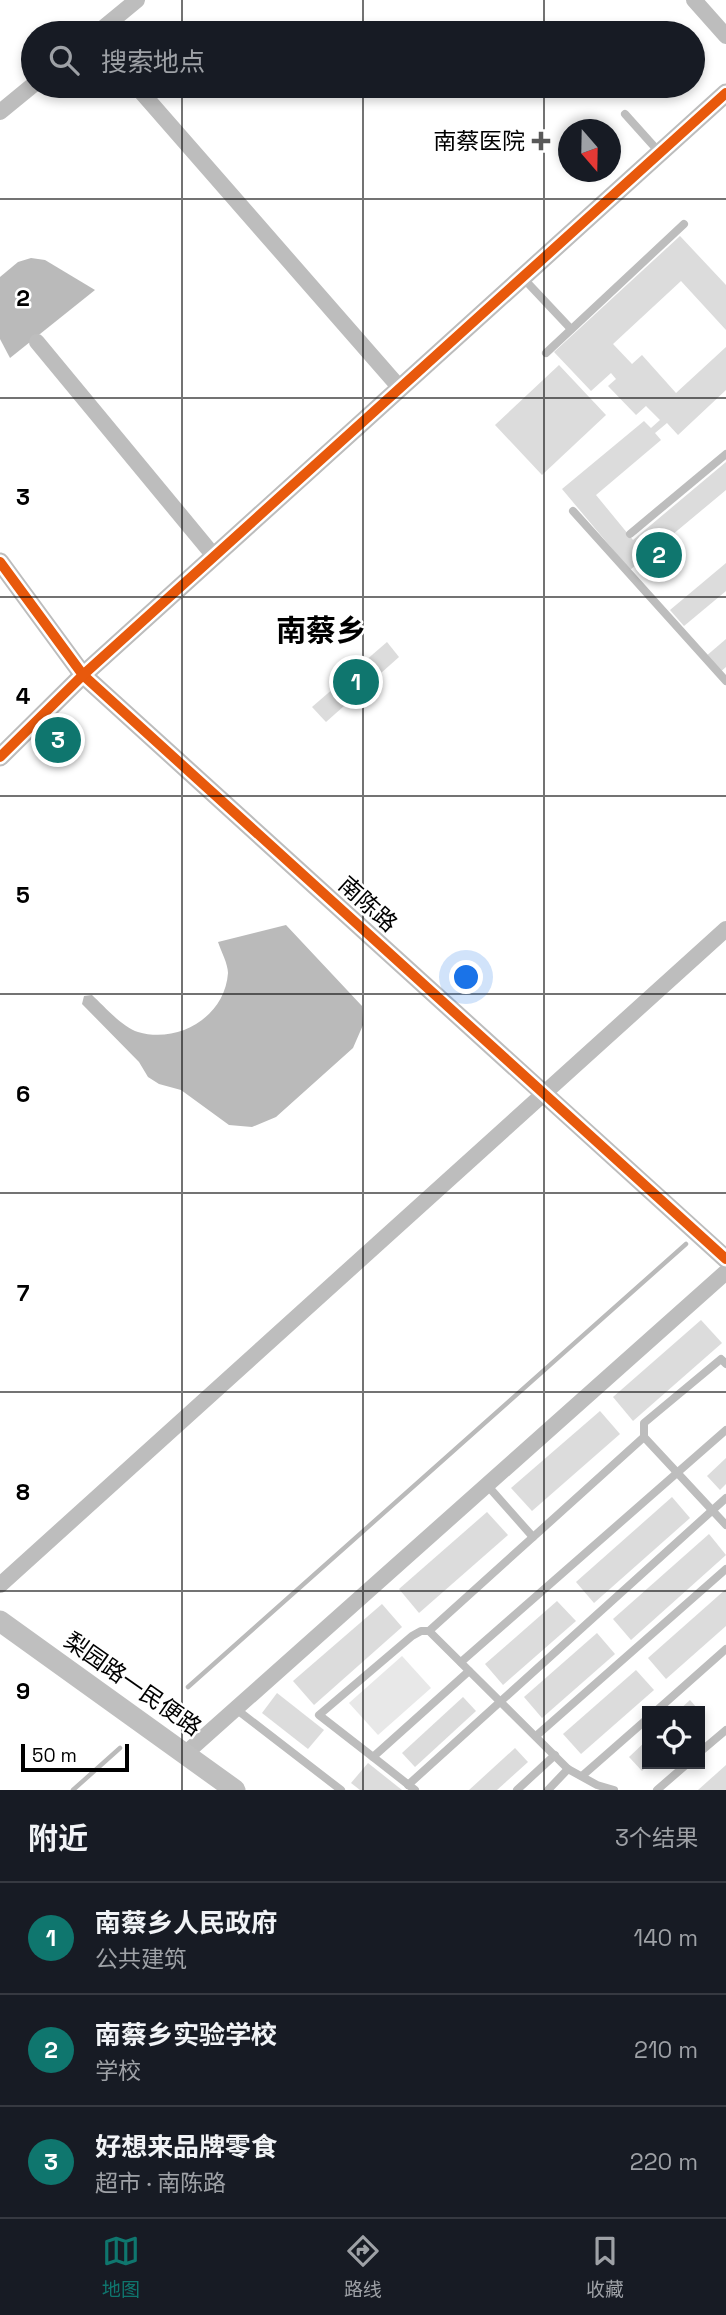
<!DOCTYPE html>
<html lang="zh">
<head>
<meta charset="utf-8">
<style>
  body { margin:0; font-family:"Space Grotesk","Noto Sans SC",sans-serif; background:#20242c; color:#f1f3f6 }
  .controls { position:absolute; right:21px; bottom:21px; display:grid; overflow:hidden; border-radius:0px; box-shadow:0 4px 10px #0003 }
  .controls button { width:63px; height:63px; display:grid; place-items:center; padding:0; border:0; border-bottom:2px solid #363941; background:#171b24; color:#f1f3f6; font:35px sans-serif }
  .compass { position:absolute; left:558px; top:119px; width:63px; height:63px; border-radius:50%; background:#171b24; box-shadow:0 4px 10px #0003; rotate:160deg }
  .scale { position:absolute; left:21px; bottom:18px; width:108px; box-sizing:border-box; padding-left:7px; border:4px solid #000; border-top:0; font-size:19px; line-height:24px; white-space:nowrap; color:#000; -webkit-text-stroke:5px #fff; paint-order:stroke }
  .you { position:absolute; left:467px; top:978px; width:24px; height:24px; margin:-18px; border:5px solid #fff; border-radius:50%; background:#1a73e8; box-shadow:0 0 0 10px #1a73e833 }
  .badge { display:grid; place-items:center; width:46px; height:46px; border-radius:50%; background:#0f766e; color:#fff; font-size:23px; font-weight:700 }
  .pin { position:absolute; translate:-50% -50%; border:4px solid #fff; box-shadow:0 2px 7px #0006 }
  .list { margin:0; padding:0; list-style:none }
  h2 { display:flex; justify-content:space-between; align-items:center; height:91px; margin:0; padding:0 28px; font-size:30px }
  h2 small { font-size:23px; font-weight:400; color:#9ea1a6 }
  .list li { display:grid; grid-template-columns:46px 1fr auto; gap:21px; align-items:center; box-sizing:border-box; height:112px; padding:0 28px; border-top:2px solid #363941 }
  .list b { display:block; font-size:26px; white-space:nowrap }
  .list p { margin:0; font-size:23px; white-space:nowrap; color:#9ea1a6 }
  .list em { font-size:23px; font-style:normal; color:#9ea1a6 }
  .icon { flex:none; width:38px; height:38px; fill:none; stroke:currentColor; stroke-width:2; stroke-linecap:round; stroke-linejoin:round }
  .map { position:relative; flex:none; width:726px; height:1790px; overflow:hidden }
  .search { position:absolute; background:#171b24; box-shadow:0 4px 10px #0003; left:21px; right:21px; top:21px; height:77px; display:flex; align-items:center; gap:18px; box-sizing:border-box; padding:0 24px; border-radius:38px; color:#9ea1a6; font-size:26px }
  .sheet { height:427px; background:#171b24 }
  nav { display:flex; justify-content:space-around; align-items:center; box-sizing:border-box; height:98px; border-top:2px solid #363941; background:#171b24; font-size:19px; color:#9ea1a6 }
  nav a { display:grid; justify-items:center; gap:4px }
  nav .on { color:#0f766e }
  .map>svg:first-child { display:block }
</style>
</head>
<body>
<div class="map">
<svg width="726" height="1790" viewBox="0 0 726 1790">
  <rect width="100%" height="100%" fill="#fff"/>
  <path fill="#e8e8e8" d="M 402,1656 L 431,1688 L 378,1735 L 349,1703 Z"/>
  <g fill="#bababa">
    <path d="M 31,258 L 45,260 L 95,290 L 10,358 L 0,339 L 0,277 L 18,262 Z"/>
    <path d="M 286,925 L 362,1006 L 363,1025 L 353,1048 L 276,1117 L 252,1127 L 229,1125 L 181,1090 L 159,1084 L 148,1077 L 139,1062 L 82,1004 L 84,996 L 92,995 C 104,1006 122,1027 138,1032 C 178,1044 225,1017 228,973 C 228,964 221,951 218,942 Z"/>
  </g>
  <g fill="none" stroke-linecap="round" stroke-linejoin="round">
    <g stroke="#bababa" stroke-width="4.5">
      <path d="M 188,1687 L 686,1244"/>
      <path d="M 73,1790 L 120,1748"/>
    </g>
  </g>
  <g fill="#dcdcdc">
    <path d="M 680,236 L 726,285 L 726,330 L 681,281 L 613,344 L 632,364 L 642,355 L 676,393 L 726,347 L 726,390 L 678,435 L 667,423 L 655,433 L 661,440 L 596,495 L 633,540 L 726,462 L 726,490 L 630,570 L 562,489 L 644,421 L 651,428 L 660,420 L 646,406 L 636,415 L 608,386 L 616,379 L 611,373 L 591,391 L 554,352 Z"/>
    <path d="M 559,365 L 606,415 L 542,475 L 495,425 Z"/>
    <path d="M 726,563 L 726,591 L 684,626 L 670,610 Z"/>
    <path d="M 726,639 L 726,667 L 719,673 L 705,657 Z"/>
    <path d="M 387,642 L 399,657 L 326,722 L 312,707 Z"/>
    <path d="M 701,1320 L 722,1343 L 633,1421 L 613,1397 Z"/>
    <path d="M 600,1411 L 620,1434 L 532,1511 L 511,1488 Z"/>
    <path d="M 726,1458 L 726,1484 L 720,1490 L 707,1476 Z"/>
    <path d="M 672,1497 L 690,1518 L 594,1603 L 576,1582 Z"/>
    <path d="M 487,1512 L 508,1535 L 419,1613 L 399,1589 Z"/>
    <path d="M 709,1534 L 726,1555 L 631,1640 L 613,1619 Z"/>
    <path d="M 726,1589 L 726,1626 L 666,1679 L 648,1658 Z"/>
    <path d="M 557,1601 L 576,1621 L 503,1685 L 485,1664 Z"/>
    <path d="M 382,1604 L 402,1627 L 314,1705 L 293,1681 Z"/>
    <path d="M 597,1633 L 615,1654 L 542,1718 L 524,1697 Z"/>
    <path d="M 636,1670 L 654,1690 L 581,1754 L 563,1734 Z"/>
    <path d="M 277,1693 L 324,1730 L 308,1749 L 262,1713 Z"/>
    <path d="M 463,1697 L 476,1711 L 415,1767 L 402,1753 Z"/>
    <path d="M 690,1700 L 703,1715 L 700,1717 L 700,1711 L 678,1711 Z"/>
    <path d="M 647,1740 L 649,1764 L 642,1771 L 629,1757 Z"/>
    <path d="M 515,1748 L 528,1762 L 497,1790 L 469,1790 Z"/>
    <path d="M 368,1763 L 402,1790 L 360,1790 L 351,1783 Z"/>
    <path d="M 726,1765 L 726,1790 L 698,1790 Z"/>
  </g>
  <g fill="none" stroke-linecap="round" stroke-linejoin="round">
    <g stroke="#bdbdbd" stroke-width="8">
      <path d="M 625,114 L 660,153"/>
      <path d="M 523,278 L 571,329"/>
      <path d="M 546,353 L 684,224"/>
      <path d="M 573,511 L 726,681"/>
      <path d="M 630,534 L 726,454"/>
      <path d="M 644,1437 L 644,1423 L 721,1359 L 726,1364"/>
      <path d="M 487,1485 L 533,1537"/>
      <path d="M 461,1662 L 726,1430"/>
      <path d="M 236,1709 L 341,1790"/>
      <path d="M 656,1711 L 726,1649"/>
      <path d="M 536,1736 L 726,1569"/>
      <path d="M 700,1752 L 726,1730"/>
      <path d="M 373,1757 L 319,1715 L 412,1636 L 421,1631 L 429,1631"/>
      <path d="M 582,1776 L 647,1719"/>
      <path d="M 408,1785 L 726,1498"/>
      <path d="M 415,1790 L 373,1757 L 469,1671"/>
      <path d="M 517,1790 L 555,1755"/>
      <path d="M 548,1790 L 568,1769"/>
      <path d="M 614,1790 L 597,1785 L 568,1769 L 429,1631 L 644,1437 L 726,1525"/>
      <path d="M 657,1790 L 687,1764"/>
    </g>
    <g stroke="#bdbdbd" stroke-width="16">
      <path d="M 694,0 L 726,36"/>
      <path d="M 97,33 L 137,0"/>
      <path d="M 136,86 L 400,388"/>
      <path d="M 0,112 L 33,85"/>
      <path d="M 37,342 L 214,556"/>
      <path d="M 0,1585 L 726,929"/>
      <path d="M 186,1753 L 726,1272"/>
    </g>
    <g stroke="#bdbdbd" stroke-width="19">
      <path d="M 0,562 L 83,675 L 726,1259"/>
      <path d="M 0,757 L 83,675 L 726,93"/>
    </g>
    <path stroke="#bfbfbf" stroke-width="21" d="M 0,1621 L 235,1790"/>
    <defs>
      <g id="cycleway">
        <path d="M 0,562 L 83,675 L 726,1259"/>
        <path d="M 0,757 L 83,675 L 726,93"/>
      </g>
    </defs>
    <use href="#cycleway" stroke="#fff" stroke-width="15"/>
    <use href="#cycleway" stroke="#e8590c" stroke-width="10"/>
  </g>
  <path fill="none" stroke="#000" stroke-width="2" stroke-opacity="0.55" d="M 182,0 L 182,33M 363,0 L 363,33M 544,0 L 544,33M 182,86 L 182,1790M 363,86 L 363,1790M 544,86 L 544,1790M 0,199 L 726,199M 0,398 L 726,398M 0,597 L 726,597M 0,796 L 726,796M 0,994 L 726,994M 0,1193 L 726,1193M 0,1392 L 726,1392M 0,1591 L 726,1591"/>
  <path fill="#595959" stroke="#fff" stroke-width="2.5" d="M537.5 130.5h7v7h7v7h-7v7h-7v-7h-7v-7h7z"/>
  <g text-anchor="middle" stroke-width="5" stroke-linejoin="round" paint-order="stroke">
    <g font-size="23" fill="#000" stroke="#fff" text-anchor="end">
      <text x="525" y="149">南蔡医院</text>
    </g>
    <g font-size="23" fill="#000" stroke="#fff">
      <text transform="translate(368 904) rotate(42)" y="8">南陈路</text>
      <text transform="translate(133 1684) rotate(35)" y="8">梨园路一民便路</text>
    </g>
    <g font-size="30" font-weight="bold" fill="#000" stroke="#fff">
      <text x="321" y="641">南蔡乡</text>
    </g>
  </g>
  <g font-size="23" text-anchor="middle" font-weight="bold" fill="#000" stroke="#fff" stroke-width="5" stroke-linejoin="round" paint-order="stroke">
    <text x="23" y="306">2</text>
    <text x="23" y="505">3</text>
    <text x="23" y="704">4</text>
    <text x="23" y="903">5</text>
    <text x="23" y="1102">6</text>
    <text x="23" y="1301">7</text>
    <text x="23" y="1500">8</text>
    <text x="23" y="1699">9</text>
  </g>
</svg>
<div class="controls">
<button><svg class="icon" aria-label="locate" viewBox="0 0 24 24"><circle cx="12" cy="12" r="6"/><path d="M12 2v4M12 18v4M2 12h4M18 12h4"/></svg></button>
</div>
<svg class="compass" viewBox="-18 -18 36 36"><path d="M0-13l5 13h-10z" fill="#e53935"/><path d="M0 13l5-13h-10z" fill="#9ea1a6"/></svg>
<div class="scale">50 m</div>
<div class="you"></div>
<div class="pin badge" style="left:356px;top:682px">1</div>
<div class="pin badge" style="left:659px;top:555px">2</div>
<div class="pin badge" style="left:58px;top:740px">3</div>
<div class="search"><svg class="icon" aria-label="search" viewBox="0 0 24 24"><circle cx="10" cy="10" r="6"/><path d="M15 15l6 6"/></svg>搜索地点</div>
</div>
<section class="sheet">
<h2>附近<small>3个结果</small></h2>
<ul class="list">
<li><span class="badge">1</span><div><b>南蔡乡人民政府</b><p>公共建筑</p></div><em>140 m</em></li>
<li><span class="badge">2</span><div><b>南蔡乡实验学校</b><p>学校</p></div><em>210 m</em></li>
<li><span class="badge">3</span><div><b>好想来品牌零食</b><p>超市 · 南陈路</p></div><em>220 m</em></li>
</ul>
</section>
<nav>
<a class="on"><svg class="icon" aria-label="map" viewBox="0 0 24 24"><path d="M3 6l6-2 6 2 6-2v14l-6 2-6-2-6 2zM9 4v14M15 6v14"/></svg>地图</a>
<a><svg class="icon" aria-label="directions" viewBox="0 0 24 24"><path d="M12 3l9 9-9 9-9-9zM9 14v-3h6M13 9l2 2-2 2"/></svg>路线</a>
<a><svg class="icon" aria-label="saved" viewBox="0 0 24 24"><path d="M7 4h10v16l-5-4-5 4z"/></svg>收藏</a>
</nav>
</body>
</html>
